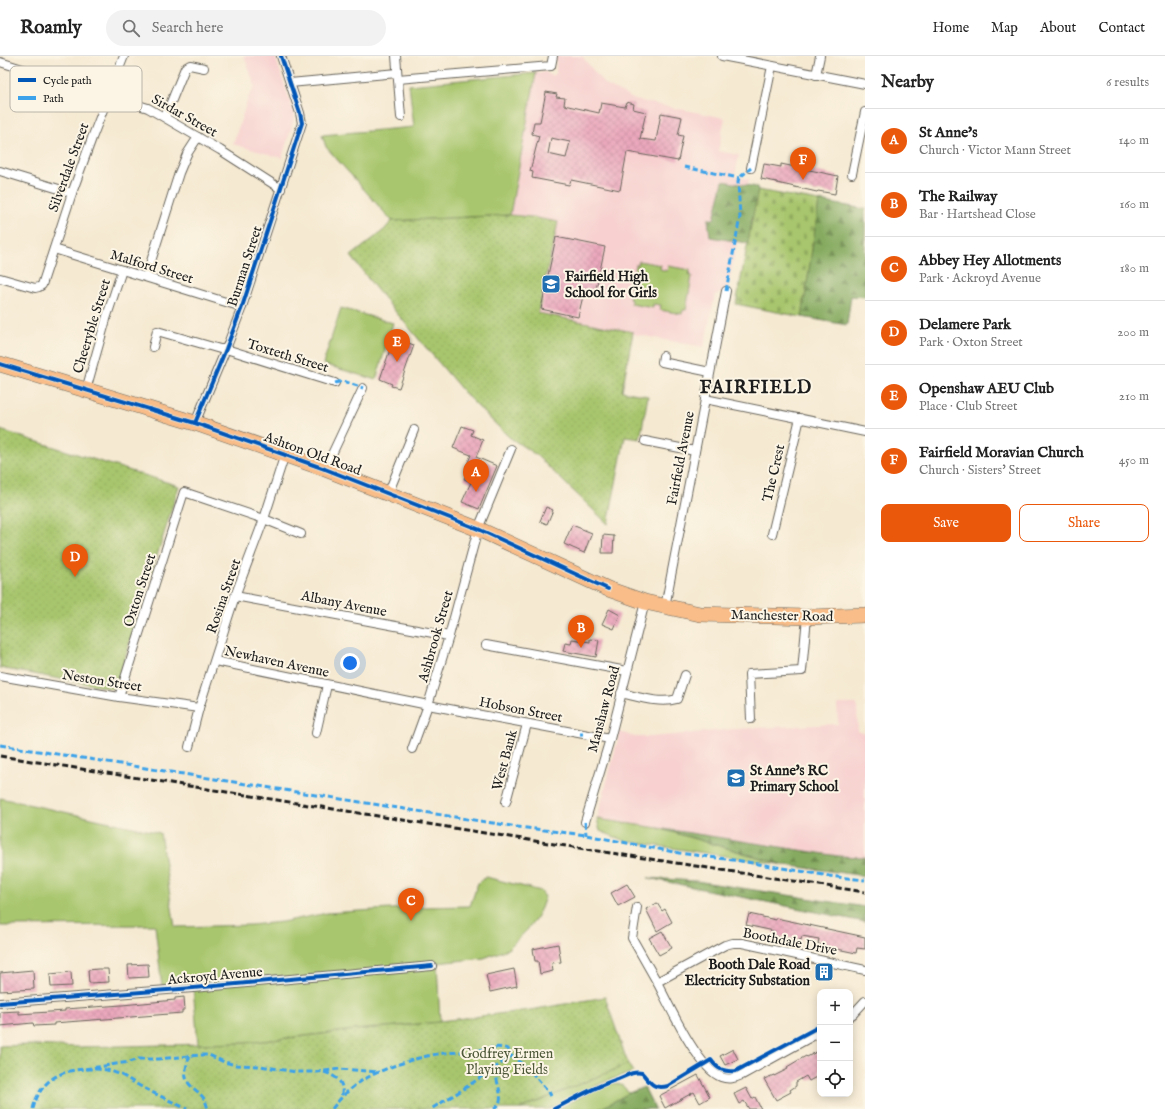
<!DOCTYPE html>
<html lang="en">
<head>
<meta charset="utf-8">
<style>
  body { margin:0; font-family:"IM FELL English",serif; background:#f2f2f2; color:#222 }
  .controls { position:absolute; right:12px; bottom:12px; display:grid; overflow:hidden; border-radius:8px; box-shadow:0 2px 10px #0003 }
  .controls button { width:36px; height:36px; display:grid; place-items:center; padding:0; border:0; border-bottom:1px solid #e0e0e0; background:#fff; color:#222; font:20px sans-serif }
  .you { position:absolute; left:350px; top:607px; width:14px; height:14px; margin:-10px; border:3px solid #fff; border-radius:50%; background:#1a73e8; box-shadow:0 0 0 6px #1a73e833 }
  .badge { display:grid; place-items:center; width:26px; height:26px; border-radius:50%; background:#ea580c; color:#fff; font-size:13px; font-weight:700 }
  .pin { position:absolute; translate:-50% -33px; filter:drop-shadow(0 1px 2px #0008) }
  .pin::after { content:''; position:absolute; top:21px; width:14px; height:12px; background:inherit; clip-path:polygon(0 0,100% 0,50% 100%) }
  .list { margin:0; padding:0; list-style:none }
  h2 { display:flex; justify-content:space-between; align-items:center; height:52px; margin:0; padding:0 16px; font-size:17px }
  h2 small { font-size:13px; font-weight:400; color:#767676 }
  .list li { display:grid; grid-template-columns:26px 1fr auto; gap:12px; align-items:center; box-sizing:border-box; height:64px; padding:0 16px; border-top:1px solid #e0e0e0 }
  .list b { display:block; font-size:15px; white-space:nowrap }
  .list p { margin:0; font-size:13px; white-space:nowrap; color:#767676 }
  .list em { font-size:13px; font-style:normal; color:#767676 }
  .actions { display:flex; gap:8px; padding:12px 16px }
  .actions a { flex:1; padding:9px 0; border:1px solid #ea580c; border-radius:8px; text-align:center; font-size:14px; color:#ea580c }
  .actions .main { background:#ea580c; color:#fff }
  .icon { flex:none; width:22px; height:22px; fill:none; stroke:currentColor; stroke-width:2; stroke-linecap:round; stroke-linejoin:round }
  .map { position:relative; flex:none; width:865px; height:1053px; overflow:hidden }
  header { display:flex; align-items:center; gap:24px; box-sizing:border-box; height:56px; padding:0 20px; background:#fff; border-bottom:1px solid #e0e0e0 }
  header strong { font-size:19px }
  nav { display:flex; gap:22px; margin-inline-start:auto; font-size:14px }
  .search { width:280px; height:36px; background:#f2f2f2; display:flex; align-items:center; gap:10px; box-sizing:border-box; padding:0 14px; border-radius:22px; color:#767676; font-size:15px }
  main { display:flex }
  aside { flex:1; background:#fff }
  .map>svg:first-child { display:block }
</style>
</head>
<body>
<header>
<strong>Roamly</strong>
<div class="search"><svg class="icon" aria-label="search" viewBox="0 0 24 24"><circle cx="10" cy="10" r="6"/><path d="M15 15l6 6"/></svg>Search here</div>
<nav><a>Home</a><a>Map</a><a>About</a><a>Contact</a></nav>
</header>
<main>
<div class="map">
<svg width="865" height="1053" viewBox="0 0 865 1053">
  <defs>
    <pattern id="forest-firs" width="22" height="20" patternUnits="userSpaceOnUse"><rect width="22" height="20" fill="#86ab60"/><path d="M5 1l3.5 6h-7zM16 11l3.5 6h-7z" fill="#6d8a4e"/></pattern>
    <pattern id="cemetery-stones" width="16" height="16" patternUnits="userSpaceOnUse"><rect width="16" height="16" fill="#a8c66d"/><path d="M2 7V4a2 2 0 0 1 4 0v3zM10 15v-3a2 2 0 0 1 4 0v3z" fill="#90aa5e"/></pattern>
    <pattern id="park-dots" width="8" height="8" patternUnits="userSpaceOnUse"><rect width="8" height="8" fill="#a8c66d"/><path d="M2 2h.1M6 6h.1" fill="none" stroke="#90aa5e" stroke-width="1.8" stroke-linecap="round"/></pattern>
    <pattern id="building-cross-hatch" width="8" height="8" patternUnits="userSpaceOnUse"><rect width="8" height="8" fill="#eba8bd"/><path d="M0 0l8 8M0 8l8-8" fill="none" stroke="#c990a2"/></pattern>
  </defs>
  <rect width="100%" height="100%" fill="#fcf5e5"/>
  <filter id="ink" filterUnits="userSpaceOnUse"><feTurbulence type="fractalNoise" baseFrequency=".025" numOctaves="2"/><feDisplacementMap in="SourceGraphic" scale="8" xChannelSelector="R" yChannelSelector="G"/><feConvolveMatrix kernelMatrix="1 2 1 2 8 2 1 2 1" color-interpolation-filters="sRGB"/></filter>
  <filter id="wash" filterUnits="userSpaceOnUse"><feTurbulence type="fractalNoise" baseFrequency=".012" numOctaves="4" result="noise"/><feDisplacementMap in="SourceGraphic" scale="16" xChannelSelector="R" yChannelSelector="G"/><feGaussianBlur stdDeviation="0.9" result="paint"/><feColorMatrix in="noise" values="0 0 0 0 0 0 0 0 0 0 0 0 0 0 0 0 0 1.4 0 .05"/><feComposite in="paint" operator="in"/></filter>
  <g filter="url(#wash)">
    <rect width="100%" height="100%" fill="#f5e9d1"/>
    <g fill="#f7d0cf">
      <path d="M 244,0 L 275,0 L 295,60 L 282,102 L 233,88 L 248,42 L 255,30 Z"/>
      <path d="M 556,0 L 582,0 L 604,28 L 635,44 L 725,62 L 718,95 L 739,99 L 735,120 L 749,123 L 727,238 L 721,237 L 715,239 L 704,291 L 633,278 L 622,335 L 648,340 L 640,383 L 625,381 L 608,468 L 536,399 L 509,381 L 468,341 L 377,234 L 351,200 L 384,174 L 392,165 L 510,159 L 536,17 L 546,16 L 551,20 L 556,18 Z"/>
      <path d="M 837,648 L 857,648 L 858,676 L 865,677 L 865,801 L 838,800 L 597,763 L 620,676 L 635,681 L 652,681 L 734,673 L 838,668 Z"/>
    </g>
    <g fill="#a8c66d" stroke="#627144">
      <path d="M 536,17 L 510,159 L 392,165 L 326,91 L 322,79 L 414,71 L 409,29 Z"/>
      <path d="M 639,205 L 661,209 L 660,213 L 667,215 L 668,210 L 690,214 L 689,219 L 692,220 L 686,254 L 683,254 L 682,258 L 660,254 L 661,249 L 653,248 L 653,252 L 631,248 L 631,244 L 629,243 L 635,209 L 638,209 Z"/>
      <path d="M 341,252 L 393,267 L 376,324 L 323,308 Z"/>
      <path d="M 0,742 L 160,777 L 175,871 L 251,869 L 282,866 L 327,857 L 422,851 L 470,850 L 478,827 L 486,821 L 541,835 L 545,841 L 541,852 L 535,864 L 528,873 L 508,893 L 484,902 L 437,907 L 440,966 L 355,974 L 246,987 L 198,988 L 193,931 L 162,932 L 155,869 L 0,870 Z"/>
      <path d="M 597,763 L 658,772 L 785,809 L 625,785 L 600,775 Z"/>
      <path d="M 628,1008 L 633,1016 L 604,1026 L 549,1053 L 520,1053 Z"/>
      <path d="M 616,1027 L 623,1030 L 629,1037 L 600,1053 L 557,1053 L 605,1028 Z"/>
    </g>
    <g fill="url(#forest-firs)" stroke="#51643e">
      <path d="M 723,125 L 757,131 L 765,155 L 765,190 L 710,181 L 708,163 L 714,163 Z"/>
      <path d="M 819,145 L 865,153 L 865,241 L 851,240 L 847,269 L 802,261 Z"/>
      <path d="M 658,772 L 838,800 L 865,801 L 865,820 L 785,809 Z"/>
      <path d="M 648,822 L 696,825 L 865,851 L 865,866 Z"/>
      <path d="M 644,1031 L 655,1053 L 600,1053 L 629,1037 Z"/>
    </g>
    <path fill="url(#cemetery-stones)" stroke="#627144" d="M 758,134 L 819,145 L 802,261 L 736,248 Z"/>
    <g fill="url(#park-dots)" stroke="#627144">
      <path d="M 510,159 L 531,161 L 558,166 L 538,257 L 633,276 L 622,335 L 648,340 L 640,383 L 625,381 L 608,468 L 536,399 L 509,381 L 468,341 L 377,234 L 351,200 L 384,174 L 392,165 Z"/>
      <path d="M 0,374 L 179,430 L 115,633 L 0,612 Z"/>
      <path d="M 605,941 L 628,1008 L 520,1053 L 0,1053 L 0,990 L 28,989 L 79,991 L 246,987 L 356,974 L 440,966 L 440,965 L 530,954 Z"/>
    </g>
    <g id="blocks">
      <g fill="url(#building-cross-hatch)" fill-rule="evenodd">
        <path d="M 546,36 L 557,38 L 556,41 L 565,42 L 564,49 L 599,57 L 601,47 L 625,51 L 627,46 L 634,48 L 633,53 L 646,56 L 640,83 L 656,85 L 661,57 L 682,61 L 678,79 L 683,80 L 678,105 L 627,96 L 620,134 L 571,124 L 569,129 L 532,122 L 533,116 L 530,115 L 539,80 L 532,78 L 534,66 L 540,66 ZM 551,82 L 570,86 L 566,102 L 548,98 Z"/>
        <path d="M 764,108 L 781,111 L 781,108 L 838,120 L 835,138 L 818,135 L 817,136 L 777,127 L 777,126 L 761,123 Z"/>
        <path d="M 556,181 L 605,191 L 595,238 L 584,236 L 578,261 L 541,253 Z"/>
        <path d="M 394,282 L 414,289 L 399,332 L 391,330 L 392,328 L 380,323 Z"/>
        <path d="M 462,370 L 473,374 L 471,379 L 483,384 L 476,401 L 497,410 L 479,453 L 462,446 L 471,426 L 464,423 L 469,412 L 466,411 L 471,399 L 453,392 Z"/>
        <path d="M 546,451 L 553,454 L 547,468 L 540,465 Z"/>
        <path d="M 572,469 L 592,477 L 584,497 L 564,488 Z"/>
        <path d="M 603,479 L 614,480 L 613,497 L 602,497 Z"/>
        <path d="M 609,553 L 620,559 L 614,573 L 602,568 Z"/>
        <path d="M 572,583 L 590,586 L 590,583 L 599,584 L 596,601 L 563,595 L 565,587 L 571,588 Z"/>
        <path d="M 627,828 L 635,841 L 618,850 L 611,837 Z"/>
        <path d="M 657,847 L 662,855 L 665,853 L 672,866 L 657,875 L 646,853 Z"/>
        <path d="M 749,858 L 776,864 L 776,862 L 865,881 L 865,893 L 857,892 L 856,897 L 837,893 L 837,894 L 818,888 L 819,883 L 802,880 L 801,884 L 782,881 L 782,882 L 773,880 L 774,875 L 746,869 Z"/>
        <path d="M 662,875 L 672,892 L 659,899 L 649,882 Z"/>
        <path d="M 558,888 L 561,906 L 552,907 L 553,915 L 540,918 L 538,905 L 535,905 L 533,893 Z"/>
        <path d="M 148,908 L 149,921 L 129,922 L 128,909 Z"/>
        <path d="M 98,913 L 108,913 L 109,926 L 89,927 L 88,914 Z"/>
        <path d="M 514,913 L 517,930 L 490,936 L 486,919 Z"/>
        <path d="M 33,914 L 34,933 L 0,935 L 0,917 Z"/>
        <path d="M 71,916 L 72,930 L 51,931 L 50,918 Z"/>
        <path d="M 184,941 L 185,954 L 182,954 L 182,957 L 54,967 L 54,969 L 34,970 L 33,967 L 0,970 L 0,956 L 19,955 L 19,958 L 65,955 L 65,953 L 122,949 L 175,944 L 175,942 Z"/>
        <path d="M 733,993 L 738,1003 L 725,1009 L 720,1000 Z"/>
        <path d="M 820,994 L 820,1019 L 809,1025 L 806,1020 L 796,1026 L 796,1030 L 790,1034 L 791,1036 L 776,1044 L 764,1023 L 774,1019 L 774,1020 L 788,1013 L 787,1011 L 797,1005 L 806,1000 L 807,1001 Z"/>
        <path d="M 698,1019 L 710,1041 L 700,1047 L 694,1036 L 665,1052 L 659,1040 Z"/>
        <path d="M 746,1032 L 752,1043 L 755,1041 L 761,1053 L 749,1053 L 744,1045 L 739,1048 L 734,1038 Z"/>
      </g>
    </g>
  </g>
  <g filter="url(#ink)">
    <use href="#blocks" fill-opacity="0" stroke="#68645b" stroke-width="1"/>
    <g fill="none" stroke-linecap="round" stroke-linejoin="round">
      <defs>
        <g id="street">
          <path d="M 396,0 L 401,61"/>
          <path d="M 722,0 L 865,28"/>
          <path d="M 0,6 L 148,52 L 220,94 L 281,133"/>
          <path d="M 816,19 L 820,0"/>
          <path d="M 398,23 L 551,10 L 553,0"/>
          <path d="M 290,27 L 397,17"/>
          <path d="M 165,61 L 185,12 L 190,9 L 204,12"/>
          <path d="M 751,112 L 772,10"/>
          <path d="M 0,115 L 72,137"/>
          <path d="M 852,118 L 865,56"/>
          <path d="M 54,193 L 242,251"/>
          <path d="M 146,221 L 179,117 L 187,98 L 198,81"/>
          <path d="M 0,222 L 35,232 L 39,231 L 42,229 L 72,137 L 92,82 L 124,0"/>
          <path d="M 153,291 L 157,275 L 220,293 L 226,293 L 335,327"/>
          <path d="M 663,300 L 662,306 L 710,316"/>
          <path d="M 86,334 L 107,260 L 122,214"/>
          <path d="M 705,343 L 865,376"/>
          <path d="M 195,367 L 226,293 L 242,251 L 302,67 L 300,57 L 281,0"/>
          <path d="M 645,385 L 695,395"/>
          <path d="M 325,413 L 363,332"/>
          <path d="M 388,438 L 414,374"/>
          <path d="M 772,478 L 800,362"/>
          <path d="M 235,540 L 449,580"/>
          <path d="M 665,551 L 726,235"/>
          <path d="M 486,589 L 627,615"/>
          <path d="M 215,605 L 428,649 L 610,683"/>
          <path d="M 0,620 L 119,641 L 199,652"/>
          <path d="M 621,637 C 639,641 659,648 677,643 L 685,619"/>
          <path d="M 119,641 L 184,436 L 264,463 L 301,478"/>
          <path d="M 751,663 L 749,618 L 802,615 L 807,561"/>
          <path d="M 316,677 L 327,629"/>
          <path d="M 189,691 L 199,652 L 235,540 L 264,463 L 285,398"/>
          <path d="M 412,693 L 428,649 L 449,580 L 478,473 L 511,393"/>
          <path d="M 506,746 L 527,668"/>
          <path d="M 585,766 L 610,683 L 645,546"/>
          <path d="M 637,851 L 632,882 L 657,926 L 725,889 L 733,887 L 742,887 L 865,914"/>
          <path d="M 657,926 C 669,949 698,1013 721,1021 C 729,1024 735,1022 742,1019 L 820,976"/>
          <path d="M 0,947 L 193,932 L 432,910"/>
          <path d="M 850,960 L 853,958 L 865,945"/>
        </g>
        <path id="highway" d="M 0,308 L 195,367 L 325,413 L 478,473 L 608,533 L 645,546 L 700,558 L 807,561 L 865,559"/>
      </defs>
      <use href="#street" stroke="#68645b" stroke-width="10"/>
      <use href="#highway" stroke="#68645b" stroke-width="16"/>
      <use href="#street" stroke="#fff" stroke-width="8"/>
      <use href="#highway" stroke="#f8bd89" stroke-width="15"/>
      <path stroke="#1c1c1c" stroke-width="3" stroke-dasharray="6 3" stroke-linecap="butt" d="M 0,700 L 598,795 L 865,836"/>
      <g stroke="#3da2ea" stroke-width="3" stroke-dasharray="6 3" stroke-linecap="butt">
        <path d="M 684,111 L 739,122"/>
        <path d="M 726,235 L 740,161 L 738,126 L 739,122 L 751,112"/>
        <path d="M 335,327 L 343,325 L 363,332"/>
        <path d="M 580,678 L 583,678"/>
        <path d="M 0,689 L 518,771 L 586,779 L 679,797 L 741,805 L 829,820 L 865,824"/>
        <path d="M 585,766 L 586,779"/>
        <path d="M 510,999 L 529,1013 L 546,1033 L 548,1034 L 551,1040"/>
        <path d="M 190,1000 C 188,1004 187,1008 186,1013 C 183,1031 197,1031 205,1044 C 206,1047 207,1050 208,1053"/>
        <path d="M 85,1013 L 129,1006 L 139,1003 L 158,1003 L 200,999 L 209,999 L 224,1006 L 236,1009 L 261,1010 L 296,1016 L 317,1016 L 340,1013 L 379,1016"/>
        <path d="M 324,1016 C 337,1020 347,1028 340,1043"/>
        <path d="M 33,1053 C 40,1024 61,1013 89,1013 C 98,1013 108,1013 116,1017 C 125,1020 132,1026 140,1030 C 155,1038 171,1045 187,1053"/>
        <path d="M 332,1053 C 338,1045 345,1037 353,1031 C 370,1016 416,1001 438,998 C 450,996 463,996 475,995 C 486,993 497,989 508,993 L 510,996 L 509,1002 L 462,1034 L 431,1053"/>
        <path d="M 494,1053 C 505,1046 499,1034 497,1024 C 496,1019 496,1015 497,1011"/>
      </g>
      <defs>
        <g id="cycleway">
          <path d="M 0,308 L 195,367 L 325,413 L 478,473 L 608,533"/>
          <path d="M 195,367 L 226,293 L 242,251 L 302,67 L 300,57 L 281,0"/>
          <path d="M 0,947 L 193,932 L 432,910"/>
          <path d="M 554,1053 C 574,1043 594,1031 615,1024 C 625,1021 631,1015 642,1017 C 650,1026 653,1034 668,1030 L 711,1004 C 718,1014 725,1016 736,1015 L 820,970"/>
        </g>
      </defs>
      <use href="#cycleway" stroke="#fcf5e5" stroke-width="6"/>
      <use href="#cycleway" stroke="#0057b8" stroke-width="4"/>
    </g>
  </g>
  <defs>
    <symbol id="school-square" viewBox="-11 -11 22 22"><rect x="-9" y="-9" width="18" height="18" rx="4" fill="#1f6fb2" stroke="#fcf5e5"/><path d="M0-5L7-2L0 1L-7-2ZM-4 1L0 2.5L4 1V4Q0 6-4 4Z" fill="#fff"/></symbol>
    <symbol id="building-square" viewBox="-11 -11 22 22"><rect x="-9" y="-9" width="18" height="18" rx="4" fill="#1f6fb2" stroke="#fcf5e5"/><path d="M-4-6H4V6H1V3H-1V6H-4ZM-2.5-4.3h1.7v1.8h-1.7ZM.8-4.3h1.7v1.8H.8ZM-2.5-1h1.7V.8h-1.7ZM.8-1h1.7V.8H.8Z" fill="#fff"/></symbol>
  </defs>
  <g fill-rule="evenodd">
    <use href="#school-square" x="540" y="217" width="22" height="22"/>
    <use href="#school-square" x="725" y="711" width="22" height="22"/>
    <use href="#building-square" x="813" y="905" width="22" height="22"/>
  </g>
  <g text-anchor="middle" stroke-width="4" stroke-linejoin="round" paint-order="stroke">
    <g font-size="14" fill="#1c1c1c" stroke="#fcf5e5">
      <text transform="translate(185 59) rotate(29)" y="5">Sirdar Street</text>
      <text transform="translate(68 111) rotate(-70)" y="5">Silverdale Street</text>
      <text transform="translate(152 210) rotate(17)" y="5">Malford Street</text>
      <text transform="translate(244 210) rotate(-72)" y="5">Burman Street</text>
      <text transform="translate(91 270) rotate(-73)" y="5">Cheeryble Street</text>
      <text transform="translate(288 299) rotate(17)" y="5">Toxteth Street</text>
      <text transform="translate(313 397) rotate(20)" y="5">Ashton Old Road</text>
      <text transform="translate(680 402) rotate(-79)" y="5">Fairfield Avenue</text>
      <text transform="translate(773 417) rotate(-77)" y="5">The Crest</text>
      <text transform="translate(139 534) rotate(-72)" y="5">Oxton Street</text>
      <text transform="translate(223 540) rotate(-71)" y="5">Rosina Street</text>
      <text transform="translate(344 547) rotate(11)" y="5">Albany Avenue</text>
      <text transform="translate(782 559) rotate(1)" y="5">Manchester Road</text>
      <text transform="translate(435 580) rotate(-74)" y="5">Ashbrook Street</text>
      <text transform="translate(277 605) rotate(12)" y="5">Newhaven Avenue</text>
      <text transform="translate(102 624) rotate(9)" y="5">Neston Street</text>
      <text transform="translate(521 653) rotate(11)" y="5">Hobson Street</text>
      <text transform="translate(603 653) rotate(-75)" y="5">Manshaw Road</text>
      <text transform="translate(504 704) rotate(-75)" y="5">West Bank</text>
      <text transform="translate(790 885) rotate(11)" y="5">Boothdale Drive</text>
      <text transform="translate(215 919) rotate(-5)" y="5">Ackroyd Avenue</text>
    </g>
    <g font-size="14" font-weight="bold" fill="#1c1c1c" stroke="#fcf5e5" text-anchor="start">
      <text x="565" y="225">Fairfield High<tspan x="565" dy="16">School for Girls</tspan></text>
      <text x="750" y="719">St Anne's RC<tspan x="750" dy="16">Primary School</tspan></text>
      <text x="810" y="913" text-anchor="end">Booth Dale Road<tspan x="810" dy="16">Electricity Substation</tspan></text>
    </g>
    <g font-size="14" fill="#4d5838" stroke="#fcf5e5">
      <text x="507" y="1002">Godfrey Ermen<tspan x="507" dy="16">Playing Fields</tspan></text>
    </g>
    <g font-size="18" font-weight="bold" letter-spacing="1" fill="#1c1c1c" stroke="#fcf5e5">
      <text x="756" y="337">FAIRFIELD</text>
    </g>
  </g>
  <rect x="10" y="10" width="132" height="46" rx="6" fill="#fcf5e5" stroke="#b9b4a9" stroke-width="1"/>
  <rect x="18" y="22" width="18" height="4" fill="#0057b8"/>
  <rect x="18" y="40" width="18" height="4" fill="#3da2ea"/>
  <g font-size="11" fill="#1c1c1c">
    <text x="43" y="28">Cycle path</text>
    <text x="43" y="46">Path</text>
  </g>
</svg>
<div class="controls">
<button>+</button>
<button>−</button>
<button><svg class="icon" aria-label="locate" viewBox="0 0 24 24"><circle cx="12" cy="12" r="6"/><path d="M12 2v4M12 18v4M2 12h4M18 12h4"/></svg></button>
</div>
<div class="you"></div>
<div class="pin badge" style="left:476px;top:436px">A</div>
<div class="pin badge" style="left:581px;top:592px">B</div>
<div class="pin badge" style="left:411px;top:865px">C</div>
<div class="pin badge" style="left:75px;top:521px">D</div>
<div class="pin badge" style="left:397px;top:306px">E</div>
<div class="pin badge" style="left:803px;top:124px">F</div>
</div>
<aside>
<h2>Nearby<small>6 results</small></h2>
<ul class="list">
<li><span class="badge">A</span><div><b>St Anne's</b><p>Church · Victor Mann Street</p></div><em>140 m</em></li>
<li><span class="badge">B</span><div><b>The Railway</b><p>Bar · Hartshead Close</p></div><em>160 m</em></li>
<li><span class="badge">C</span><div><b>Abbey Hey Allotments</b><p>Park · Ackroyd Avenue</p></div><em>180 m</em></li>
<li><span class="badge">D</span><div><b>Delamere Park</b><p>Park · Oxton Street</p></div><em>200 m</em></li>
<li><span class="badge">E</span><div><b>Openshaw AEU Club</b><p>Place · Club Street</p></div><em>210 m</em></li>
<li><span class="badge">F</span><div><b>Fairfield Moravian Church</b><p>Church · Sisters' Street</p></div><em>450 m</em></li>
</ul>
<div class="actions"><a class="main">Save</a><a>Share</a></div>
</aside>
</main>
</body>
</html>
